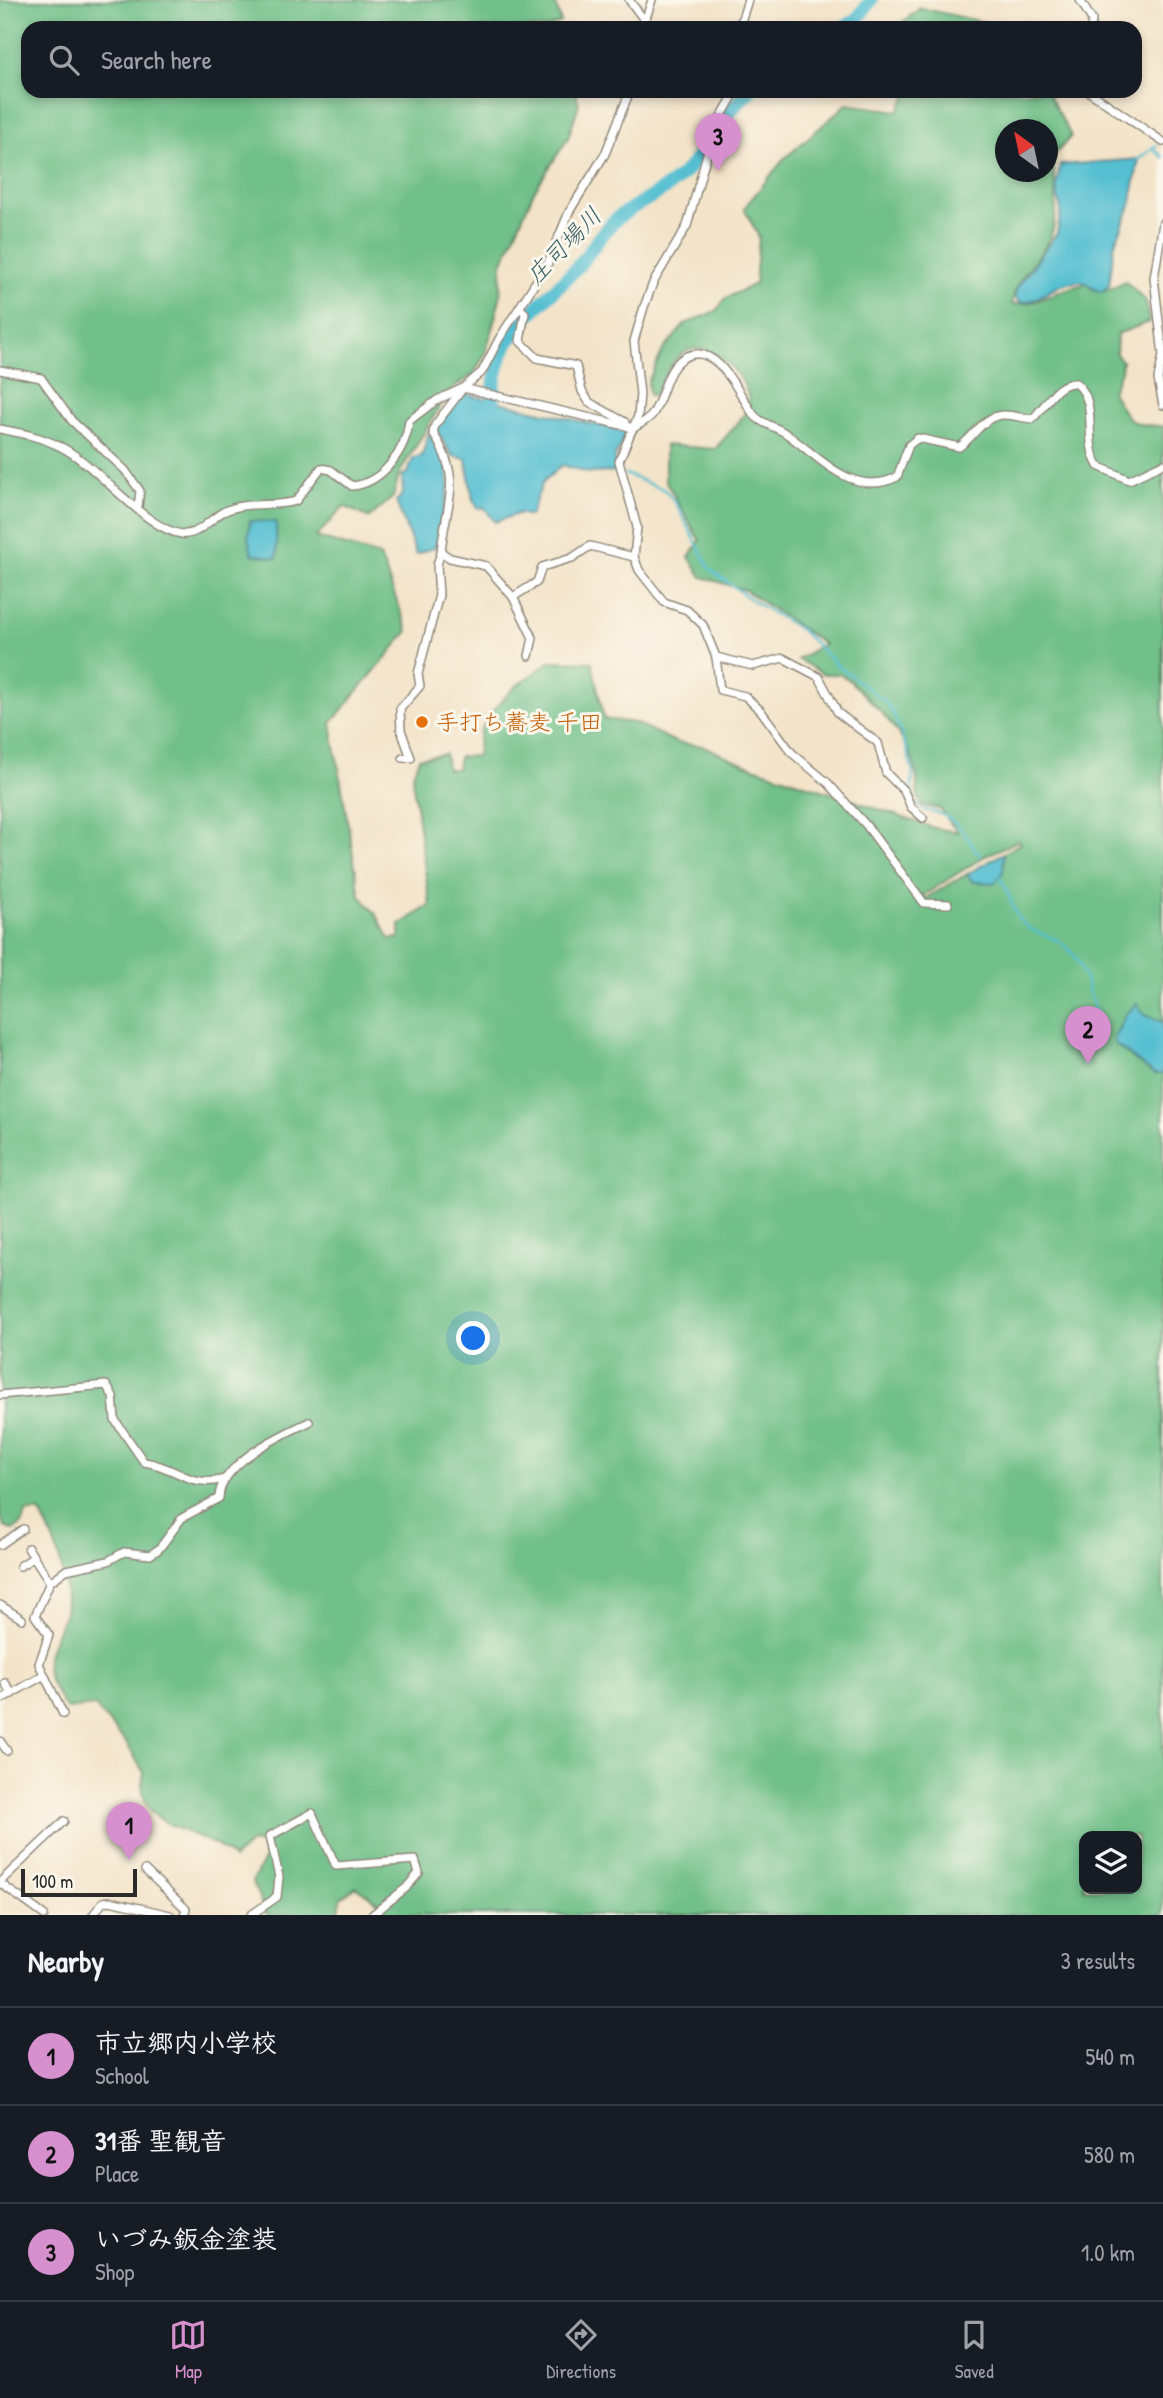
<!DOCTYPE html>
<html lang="en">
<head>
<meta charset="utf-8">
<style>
  body { margin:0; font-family:"Patrick Hand","Klee One",sans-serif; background:#242831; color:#f1f3f6 }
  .controls { position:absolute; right:21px; bottom:21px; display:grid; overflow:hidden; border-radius:14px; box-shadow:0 4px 10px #0003 }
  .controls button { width:63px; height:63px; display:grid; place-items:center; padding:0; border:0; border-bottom:2px solid #363941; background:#171b24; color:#f1f3f6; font:35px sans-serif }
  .compass { position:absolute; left:995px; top:119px; width:63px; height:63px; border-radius:50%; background:#171b24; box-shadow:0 4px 10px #0003; rotate:327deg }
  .scale { position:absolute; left:21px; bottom:18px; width:116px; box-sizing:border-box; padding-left:7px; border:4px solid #2b2b2b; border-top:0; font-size:19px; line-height:24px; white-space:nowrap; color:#2b2b2b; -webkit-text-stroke:5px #fbf7ec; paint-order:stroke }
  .you { position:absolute; left:474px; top:1339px; width:24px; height:24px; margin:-18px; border:5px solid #fff; border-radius:50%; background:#1a73e8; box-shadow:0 0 0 10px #1a73e833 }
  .badge { display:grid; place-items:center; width:46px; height:46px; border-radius:50%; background:#d690ce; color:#111; font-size:23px; font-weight:700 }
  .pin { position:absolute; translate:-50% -58px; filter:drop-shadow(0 2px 4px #0008) }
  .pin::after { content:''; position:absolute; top:37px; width:24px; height:21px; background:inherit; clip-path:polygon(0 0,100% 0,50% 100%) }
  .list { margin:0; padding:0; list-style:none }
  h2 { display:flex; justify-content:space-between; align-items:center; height:91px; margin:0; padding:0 28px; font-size:30px }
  h2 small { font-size:23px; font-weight:400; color:#9ea1a6 }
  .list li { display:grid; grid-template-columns:46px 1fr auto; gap:21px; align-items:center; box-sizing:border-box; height:98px; padding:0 28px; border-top:2px solid #363941 }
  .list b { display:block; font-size:26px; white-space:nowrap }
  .list p { margin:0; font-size:23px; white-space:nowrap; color:#9ea1a6 }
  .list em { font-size:23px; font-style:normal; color:#9ea1a6 }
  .icon { flex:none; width:38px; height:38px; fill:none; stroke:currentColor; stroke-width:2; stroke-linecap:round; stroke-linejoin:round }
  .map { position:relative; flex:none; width:1163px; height:1915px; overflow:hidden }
  .search { position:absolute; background:#171b24; box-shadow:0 4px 10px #0003; left:21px; right:21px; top:21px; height:77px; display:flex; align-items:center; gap:18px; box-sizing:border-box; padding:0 24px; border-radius:21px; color:#9ea1a6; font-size:26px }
  .sheet { height:385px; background:#171b24 }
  nav { display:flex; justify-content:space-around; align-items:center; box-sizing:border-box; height:98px; border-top:2px solid #363941; background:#171b24; font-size:19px; color:#9ea1a6 }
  nav a { display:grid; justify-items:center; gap:4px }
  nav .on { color:#d690ce }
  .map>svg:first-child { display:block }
</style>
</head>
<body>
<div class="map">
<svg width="1163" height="1915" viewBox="0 0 1163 1915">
  <rect width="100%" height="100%" fill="#fbf7ec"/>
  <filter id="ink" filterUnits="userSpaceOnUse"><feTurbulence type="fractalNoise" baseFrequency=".0143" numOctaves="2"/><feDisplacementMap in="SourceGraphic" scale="14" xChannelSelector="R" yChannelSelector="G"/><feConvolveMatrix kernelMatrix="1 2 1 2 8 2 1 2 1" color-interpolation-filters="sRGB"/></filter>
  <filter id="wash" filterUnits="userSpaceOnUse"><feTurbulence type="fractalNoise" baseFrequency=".00686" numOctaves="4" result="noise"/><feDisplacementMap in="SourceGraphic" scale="28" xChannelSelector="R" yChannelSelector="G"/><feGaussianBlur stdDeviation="1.57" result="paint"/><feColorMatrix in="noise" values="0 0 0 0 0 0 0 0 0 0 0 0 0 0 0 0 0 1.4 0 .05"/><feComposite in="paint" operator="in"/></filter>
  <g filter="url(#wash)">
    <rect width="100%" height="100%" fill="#f3e3c8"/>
    <g fill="#71bf89" stroke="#4e755a" stroke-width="2" fill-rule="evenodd">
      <path d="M 0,0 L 554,0 L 561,22 L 548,28 L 28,28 L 28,91 L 575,91 L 579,104 L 568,138 L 533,193 L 502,264 L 500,298 L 486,352 L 473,375 L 450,390 L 400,472 L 393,497 L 369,518 L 344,506 L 316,537 L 380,556 L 408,631 L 331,723 L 360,896 L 376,914 L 390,939 L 400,938 L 400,925 L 430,905 L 412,777 L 419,758 L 445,754 L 447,769 L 457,769 L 459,757 L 477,756 L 480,732 L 491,712 L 516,686 L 551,661 L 592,662 L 604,719 L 635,723 L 678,743 L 703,746 L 745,764 L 934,828 L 957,832 L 940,809 L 922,805 C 914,793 919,786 916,773 C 909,736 874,704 848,679 L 840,674 L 823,674 L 798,659 L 824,644 L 745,590 L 702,577 L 689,557 L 700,541 L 665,480 L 665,445 L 715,449 C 722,440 746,417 748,407 C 754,382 711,336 685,352 C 670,362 662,381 654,396 L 649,395 L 648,382 L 663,350 L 685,324 L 716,311 L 726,298 L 755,284 L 759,237 L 744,208 L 784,159 L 847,104 L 898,111 L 910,91 L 1047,91 L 1071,136 L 1052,158 C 1054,180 1059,206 1053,229 C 1045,258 1016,272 1012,304 C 1041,306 1058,287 1087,284 C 1100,298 1110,289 1125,281 L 1146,301 L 1149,322 L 1117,334 L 1116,354 L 1122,361 L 1121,371 L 1112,391 C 1127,420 1129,426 1163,426 L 1163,1022 L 1144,1015 L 1139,1007 L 1115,1044 L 1154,1074 L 1163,1074 L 1163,1915 L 367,1915 L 380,1904 L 356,1886 L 340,1899 L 339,1915 L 267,1915 L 252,1882 L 264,1860 L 264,1844 L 252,1842 L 233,1859 C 206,1826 130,1833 144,1773 L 127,1744 L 95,1706 L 66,1709 C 47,1675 39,1674 55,1636 C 58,1628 64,1619 65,1611 C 70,1580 54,1538 40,1512 L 27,1512 L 20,1526 L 12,1530 L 4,1527 L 0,1514 ZM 1006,130 L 1048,130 L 1048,172 L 1006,172 ZM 1019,840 L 1021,843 L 924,899 L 922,896 L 985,856 ZM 1084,1836 L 1137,1836 L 1137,1889 L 1084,1889 Z"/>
      <path d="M 920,8 L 1002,26 L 1003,28 L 896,28 Z"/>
    </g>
    <g fill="#55bfd1" stroke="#40757e" stroke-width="2">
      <path d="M 1139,159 L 1130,207 L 1114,246 L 1109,286 L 1101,292 C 1093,290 1090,283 1082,282 C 1058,279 1043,301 1021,303 L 1015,298 L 1017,288 L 1057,233 L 1061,211 L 1056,187 L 1060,165 Z"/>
      <path d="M 465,394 L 627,432 L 615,457 L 616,472 L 589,473 L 562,465 L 543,482 L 530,516 L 520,513 L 495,522 L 484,507 L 479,509 L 473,500 L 466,459 L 453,456 L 436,431 L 440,421 Z"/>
      <path d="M 429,432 L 447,463 L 449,487 L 436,547 L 416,554 L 396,501 L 403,494 L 402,475 L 408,473 L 413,458 L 422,456 Z"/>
      <path d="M 250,521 L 276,522 L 277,558 L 252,554 L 248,538 Z"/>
      <path d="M 1004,853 L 1003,872 L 995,883 L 973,882 L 967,874 Z"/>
      <path d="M 1137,1004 L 1144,1015 L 1163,1022 L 1163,1074 L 1154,1074 L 1115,1044 L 1114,1038 L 1126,1014 Z"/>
    </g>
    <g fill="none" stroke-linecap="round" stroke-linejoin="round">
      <g stroke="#55bfd1" stroke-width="2.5">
        <path d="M 1094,19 L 1096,28"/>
        <path d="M 1152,148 L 1163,157"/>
        <path d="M 1136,161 L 1157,145"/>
        <path d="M 625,474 L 665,490 L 675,502 L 710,569 L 753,601 L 801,630 L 838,666 L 885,701 L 894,715 L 907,750 L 913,772 L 911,798 C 922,815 933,808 948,818 C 962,827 971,843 980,856"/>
        <path d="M 1000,877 C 1010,891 1010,908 1021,921 C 1031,933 1046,934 1059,941 C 1086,957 1087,996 1099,1022"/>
      </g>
      <g stroke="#55bfd1" stroke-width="14">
        <path d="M 843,28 L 856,21 L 871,0"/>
        <path d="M 493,419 C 489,333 530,319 580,264 C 594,247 607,223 626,212 C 645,199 666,191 683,174 C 709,149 723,113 750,91"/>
      </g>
    </g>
  </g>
  <g filter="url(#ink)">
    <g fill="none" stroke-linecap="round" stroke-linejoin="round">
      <defs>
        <g id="minor">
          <path d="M 629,0 L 645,21 L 643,28"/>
          <path d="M 1080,0 L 1092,20 L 1091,28"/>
          <path d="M 645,21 L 652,0"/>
          <path d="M 739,28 L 748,0"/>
          <path d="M 736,91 L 714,129 L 687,226 L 653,283 L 644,307 L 634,341 L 640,394 L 638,416 L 619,461 L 637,527 L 634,557 L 639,570 L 664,602 L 687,610 L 703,625 L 716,657 L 720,690 L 745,696 L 761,711 L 792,753 L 828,783 L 866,825 L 924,903 L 948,904"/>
          <path d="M 1088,91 L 1163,142"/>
          <path d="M 1163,222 L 1154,278 L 1163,355 L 1158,379 L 1163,405"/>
          <path d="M 520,308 L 525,313 L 520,341 L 537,358 L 576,366 L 582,391 L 589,402 L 625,422"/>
          <path d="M 0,370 L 41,378 L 72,421 L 125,470 L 140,491 L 138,507"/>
          <path d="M 463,388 L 634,428 C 640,424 648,420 652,415 C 665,397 664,367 687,356 C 718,342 740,397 754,415 C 761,424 775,426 785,433 C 819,456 853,499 897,477 L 909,445 L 918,438 L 959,447 C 975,437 983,415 1004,415 C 1013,415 1023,418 1032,419 C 1046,407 1056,381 1076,383 C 1100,404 1082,438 1098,466 L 1129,480 L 1163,464"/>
          <path d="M 461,391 L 435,425 L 433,433 C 464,481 446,500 441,552 L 450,558 L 486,566 L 513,597 L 537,582 L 542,567 L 572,558 L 590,546 L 634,557"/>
          <path d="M 0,429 C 21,433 42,437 61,447 C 98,465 144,529 182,534 C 198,536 210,519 223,512 C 247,500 272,508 296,501 L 321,468 L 331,470 L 352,486 C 383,483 406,450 409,421 L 437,400 L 463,388 L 482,372 L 499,339 L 548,263 L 569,212 L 605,154 L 630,91"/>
          <path d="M 513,597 L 533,638 L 529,656"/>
          <path d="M 716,657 L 753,666 L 783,658 L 819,677 L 838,713 L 878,743 L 886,773 L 904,791 L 911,807 L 923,818"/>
          <path d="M 403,758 L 411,758 L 401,730 L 400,709 L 420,686 L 418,674 L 439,595 L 437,565 L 441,552"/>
          <path d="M 0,1395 L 106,1385 L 113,1396 L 115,1420 L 144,1462 C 176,1466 190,1489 224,1479"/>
          <path d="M 0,1545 L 23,1529"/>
          <path d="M 28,1548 L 50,1582"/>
          <path d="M 20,1566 L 34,1557"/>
          <path d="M 0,1605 L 22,1619"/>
          <path d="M 5,1683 L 12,1694"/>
          <path d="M 0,1700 L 43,1676"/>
          <path d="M 63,1714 L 39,1664 L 49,1635 L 35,1616 L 50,1582 L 66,1570 L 108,1561 L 124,1552 L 150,1555 L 159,1549 L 182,1518 L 219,1498 C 220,1463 281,1435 309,1422"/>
          <path d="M 0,1741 L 7,1751"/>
          <path d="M 145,1870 L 186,1909 L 184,1915"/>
          <path d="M 0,1882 L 64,1821"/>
          <path d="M 0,1883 L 44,1915"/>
          <path d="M 93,1915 L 103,1902 L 110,1901 L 170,1915"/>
          <path d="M 251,1915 L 277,1897 L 279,1877 L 270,1836 L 312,1813 L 336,1866 L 415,1860 L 419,1873 L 406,1888 L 372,1915"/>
        </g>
      </defs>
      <use href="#minor" stroke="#8f877a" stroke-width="10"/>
      <use href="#minor" stroke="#fff" stroke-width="7"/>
    </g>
  </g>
  <circle fill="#e8710a" stroke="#fbf7ec" stroke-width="2.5" cx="422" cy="722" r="7"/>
  <g text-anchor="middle" stroke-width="6" stroke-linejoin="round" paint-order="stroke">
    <g font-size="23" fill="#c56008" stroke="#fbf7ec" text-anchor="start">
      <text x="436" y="730">手打ち蕎麦 千田</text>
    </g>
    <g font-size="24" font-style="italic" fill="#3a5f65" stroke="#fbf7ec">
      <text transform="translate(564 246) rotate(-46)" y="8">庄司場川</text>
    </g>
  </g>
</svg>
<div class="controls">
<button><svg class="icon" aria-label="layers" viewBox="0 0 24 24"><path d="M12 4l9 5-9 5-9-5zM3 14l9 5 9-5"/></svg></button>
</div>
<svg class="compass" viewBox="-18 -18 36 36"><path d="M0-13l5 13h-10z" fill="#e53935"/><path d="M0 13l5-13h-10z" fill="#9ea1a6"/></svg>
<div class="scale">100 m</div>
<div class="you"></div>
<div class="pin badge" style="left:129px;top:1860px">1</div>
<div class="pin badge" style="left:1088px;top:1064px">2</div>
<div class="pin badge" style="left:718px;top:171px">3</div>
<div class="search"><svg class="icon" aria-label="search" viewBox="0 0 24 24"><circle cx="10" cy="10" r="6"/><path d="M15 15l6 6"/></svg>Search here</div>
</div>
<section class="sheet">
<h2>Nearby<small>3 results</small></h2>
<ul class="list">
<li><span class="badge">1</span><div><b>市立郷内小学校</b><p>School</p></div><em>540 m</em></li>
<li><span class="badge">2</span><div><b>31番 聖観音</b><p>Place</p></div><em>580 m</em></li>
<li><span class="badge">3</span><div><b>いづみ鈑金塗装</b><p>Shop</p></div><em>1.0 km</em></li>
</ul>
</section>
<nav>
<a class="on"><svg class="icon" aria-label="map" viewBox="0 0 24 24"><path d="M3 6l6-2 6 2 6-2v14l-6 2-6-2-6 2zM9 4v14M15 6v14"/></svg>Map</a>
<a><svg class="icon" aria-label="directions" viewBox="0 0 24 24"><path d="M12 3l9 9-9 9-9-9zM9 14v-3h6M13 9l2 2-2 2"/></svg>Directions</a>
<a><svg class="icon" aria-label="saved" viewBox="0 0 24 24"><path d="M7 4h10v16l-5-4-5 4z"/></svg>Saved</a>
</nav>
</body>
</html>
